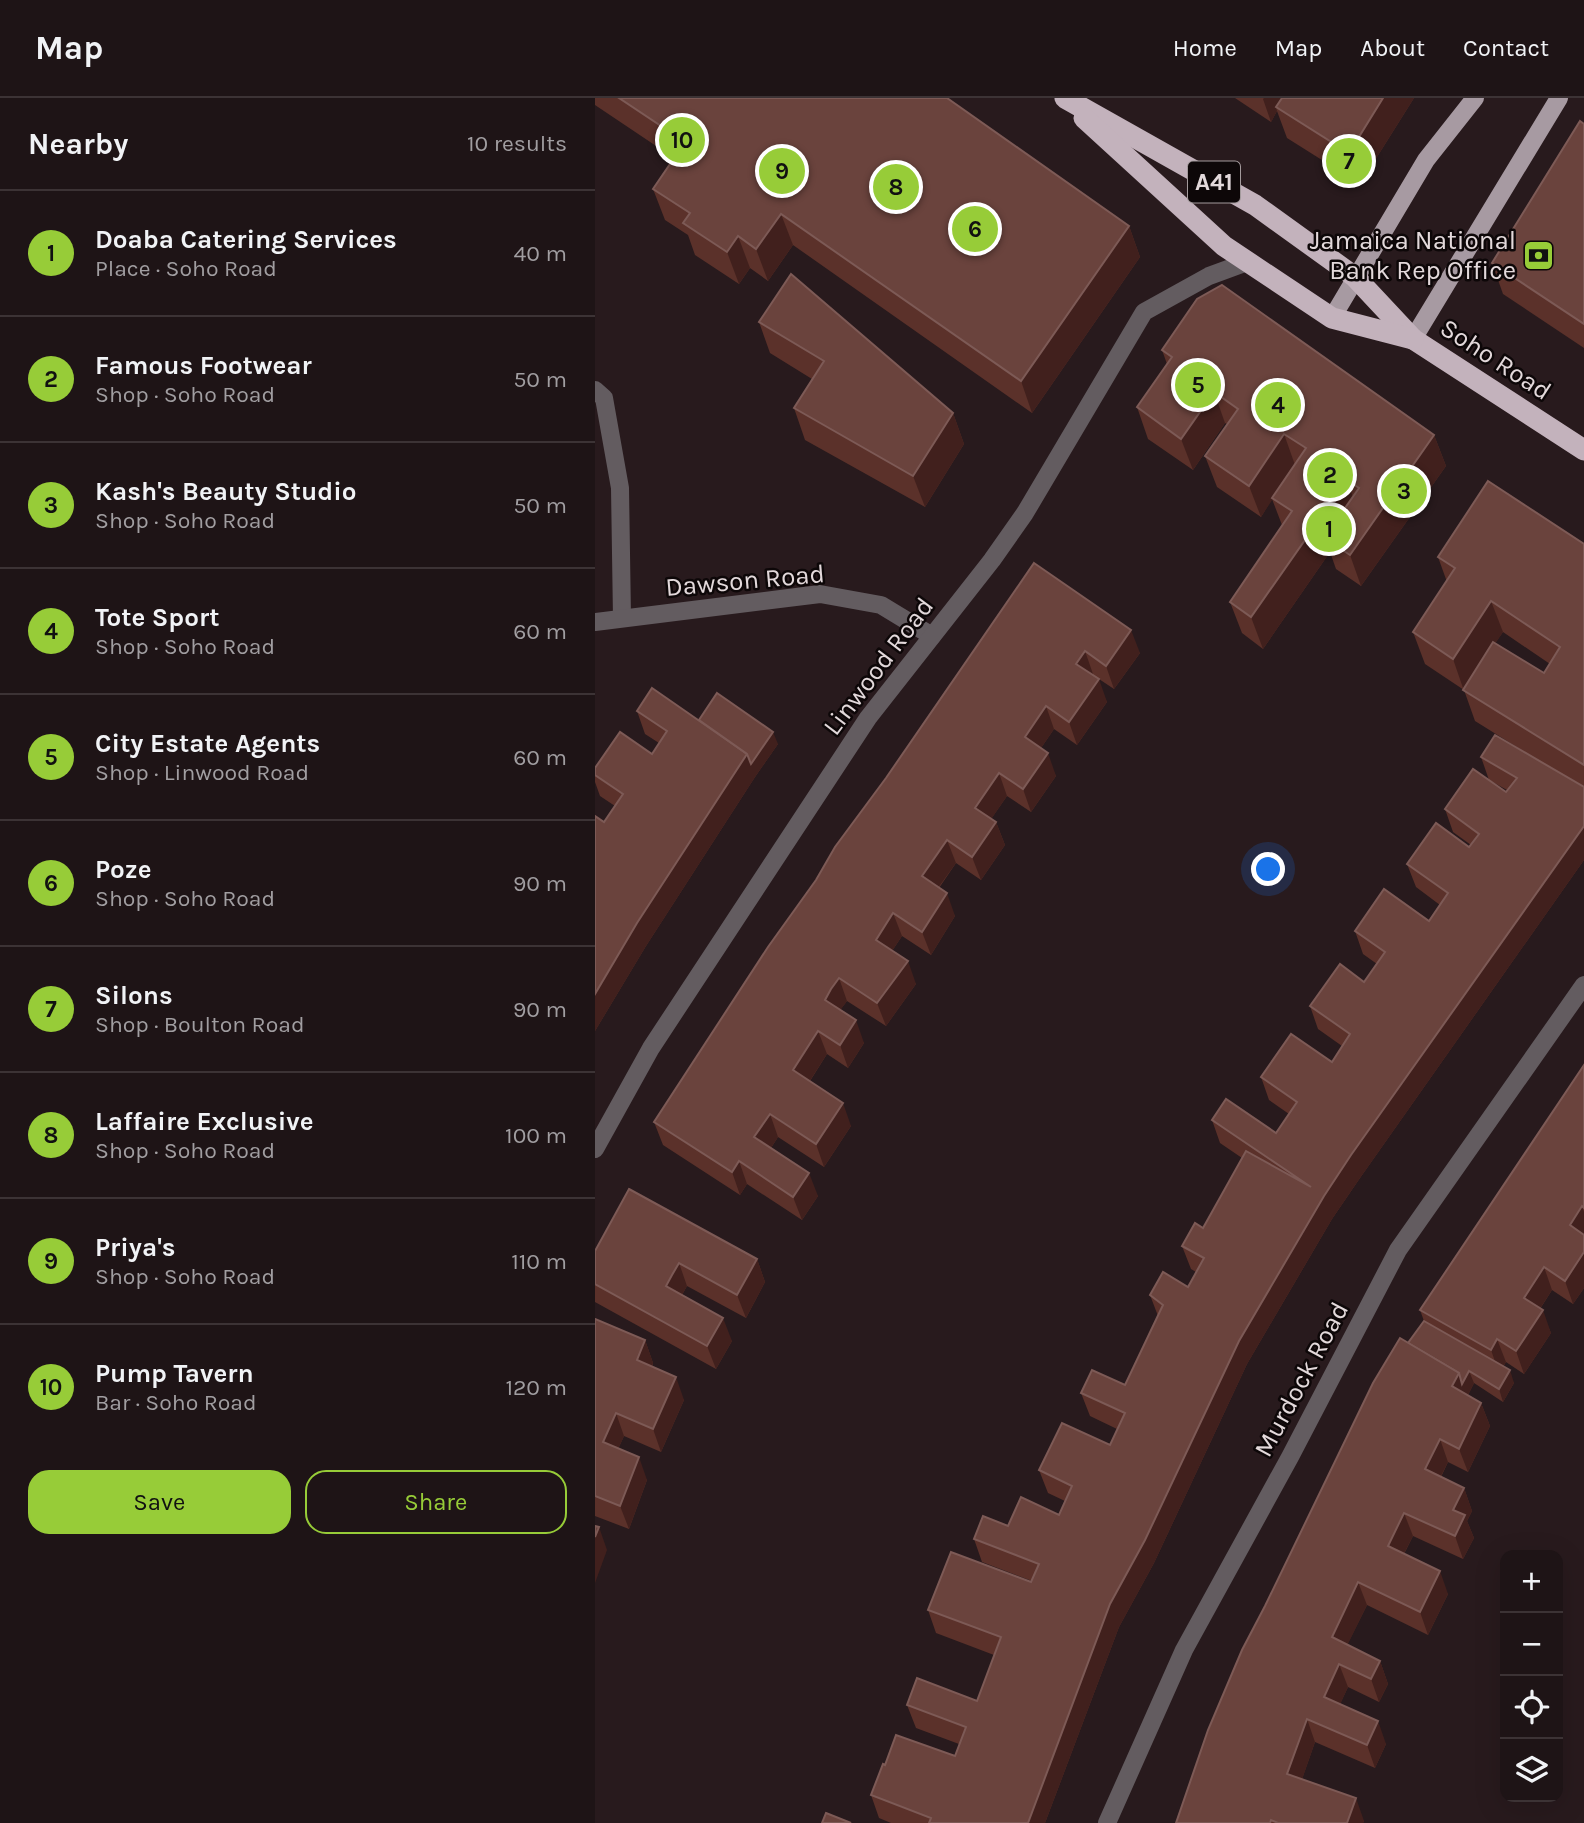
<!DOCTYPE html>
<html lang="en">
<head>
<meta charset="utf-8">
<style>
  body { margin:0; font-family:Karla,sans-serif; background:#2b2123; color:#f1f3f6 }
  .controls { position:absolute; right:21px; bottom:21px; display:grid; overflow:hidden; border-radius:14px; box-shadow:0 7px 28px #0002 }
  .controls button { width:63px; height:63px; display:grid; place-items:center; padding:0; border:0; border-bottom:2px solid #3c3335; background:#1e1416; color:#f1f3f6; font:35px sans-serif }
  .you { position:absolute; left:674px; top:772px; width:24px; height:24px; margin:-18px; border:5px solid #fff; border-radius:50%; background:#1a73e8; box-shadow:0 0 0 10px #1a73e833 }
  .badge { display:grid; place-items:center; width:46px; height:46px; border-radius:50%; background:#97cc38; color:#111; font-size:23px; font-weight:700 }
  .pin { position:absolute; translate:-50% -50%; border:4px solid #fff; box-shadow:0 2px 7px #0006 }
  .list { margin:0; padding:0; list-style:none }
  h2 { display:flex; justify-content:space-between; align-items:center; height:91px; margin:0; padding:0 28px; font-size:30px }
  h2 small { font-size:23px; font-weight:400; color:#a19ea1 }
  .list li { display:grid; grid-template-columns:46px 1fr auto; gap:21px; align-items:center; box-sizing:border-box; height:126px; padding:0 28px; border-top:2px solid #3c3335 }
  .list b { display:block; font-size:26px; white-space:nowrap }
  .list p { margin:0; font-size:23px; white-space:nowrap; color:#a19ea1 }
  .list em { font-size:23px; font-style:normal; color:#a19ea1 }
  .actions { display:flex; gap:14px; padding:21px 28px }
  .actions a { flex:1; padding:16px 0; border:2px solid #97cc38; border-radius:21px; text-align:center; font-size:24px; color:#97cc38 }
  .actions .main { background:#97cc38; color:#111 }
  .icon { flex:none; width:38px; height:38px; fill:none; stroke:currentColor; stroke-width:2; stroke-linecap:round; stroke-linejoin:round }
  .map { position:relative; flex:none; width:989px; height:1725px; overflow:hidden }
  header { display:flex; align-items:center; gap:42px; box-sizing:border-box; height:98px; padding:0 35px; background:#1e1416; border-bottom:2px solid #3c3335 }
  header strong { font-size:33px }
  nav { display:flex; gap:38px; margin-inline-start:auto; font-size:24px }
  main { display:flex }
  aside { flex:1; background:#1e1416 }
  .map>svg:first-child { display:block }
</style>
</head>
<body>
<header>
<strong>Map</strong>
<nav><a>Home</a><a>Map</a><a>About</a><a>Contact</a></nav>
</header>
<main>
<aside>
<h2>Nearby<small>10 results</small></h2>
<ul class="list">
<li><span class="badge">1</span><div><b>Doaba Catering Services</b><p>Place · Soho Road</p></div><em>40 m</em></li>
<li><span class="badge">2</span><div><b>Famous Footwear</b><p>Shop · Soho Road</p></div><em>50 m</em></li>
<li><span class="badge">3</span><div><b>Kash's Beauty Studio</b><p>Shop · Soho Road</p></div><em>50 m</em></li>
<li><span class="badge">4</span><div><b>Tote Sport</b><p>Shop · Soho Road</p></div><em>60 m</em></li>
<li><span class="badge">5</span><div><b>City Estate Agents</b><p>Shop · Linwood Road</p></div><em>60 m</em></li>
<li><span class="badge">6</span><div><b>Poze</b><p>Shop · Soho Road</p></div><em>90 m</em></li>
<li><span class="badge">7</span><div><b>Silons</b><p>Shop · Boulton Road</p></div><em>90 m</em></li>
<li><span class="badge">8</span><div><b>Laffaire Exclusive</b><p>Shop · Soho Road</p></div><em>100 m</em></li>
<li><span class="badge">9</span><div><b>Priya's</b><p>Shop · Soho Road</p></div><em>110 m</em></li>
<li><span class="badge">10</span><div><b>Pump Tavern</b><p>Bar · Soho Road</p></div><em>120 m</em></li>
</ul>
<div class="actions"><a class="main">Save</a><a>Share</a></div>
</aside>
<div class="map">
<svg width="989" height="1725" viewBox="0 0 989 1725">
  <rect width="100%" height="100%" fill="#281a1d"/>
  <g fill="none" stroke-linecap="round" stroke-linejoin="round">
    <g stroke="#635c60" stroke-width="18">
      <path d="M 0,292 L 9,300 L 25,390 L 27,520"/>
      <path d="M 0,524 L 225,496 L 286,507 L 337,538"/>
      <path d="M 0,1051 L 56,950 L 273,620 L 397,462 L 430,415 L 549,214 L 614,178 L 652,164"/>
      <path d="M 512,1725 L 589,1552 L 695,1359 L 803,1152 L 989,887"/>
    </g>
    <g stroke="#a79aa2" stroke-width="18">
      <path d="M 737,220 L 831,62 L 880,0"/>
      <path d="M 818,241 L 964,0"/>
    </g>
    <g stroke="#c3b2bc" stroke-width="21">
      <path d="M 470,0 L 660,107 L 760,179 L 818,241 L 989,352"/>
      <path d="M 489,20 L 629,148 L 737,220 L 818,241"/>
    </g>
  </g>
  <g fill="#5b312a" fill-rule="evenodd">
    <path d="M 0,0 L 352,0 L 534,128 L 545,159 L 437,315 L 198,147 L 173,183 L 155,170 L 144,186 L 100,157 L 93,137 L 70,122 L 58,91 L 79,60 L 0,7 Z"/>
    <path d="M 640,0 L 819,0 L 765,86 L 692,40 L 682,13 L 676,24 Z"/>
    <path d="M 989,26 L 989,250 L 908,196 L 897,165 Z"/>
    <path d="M 164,224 L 358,315 L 369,346 L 330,409 L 210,342 L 199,310 L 217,281 L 175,255 Z"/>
    <path d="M 567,252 L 839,337 L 851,368 L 766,488 L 741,471 L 735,454 L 668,551 L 647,535 L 635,504 L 687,427 L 677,401 L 666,419 L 622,389 L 610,358 L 632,326 L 630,325 L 598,372 L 553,341 L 542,309 L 572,266 Z"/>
    <path d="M 989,446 L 989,762 L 765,1080 L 737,1121 L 652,1266 L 559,1465 L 524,1529 L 450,1725 L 296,1725 L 284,1720 L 276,1697 L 290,1667 L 360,1658 L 364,1646 L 321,1630 L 312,1607 L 382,1603 L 399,1557 L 341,1535 L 333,1512 L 437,1483 L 387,1464 L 379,1441 L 413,1428 L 464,1417 L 470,1403 L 453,1395 L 444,1372 L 515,1347 L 522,1331 L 495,1318 L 486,1295 L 530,1287 L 563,1218 L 555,1197 L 593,1189 L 601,1174 L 596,1171 L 587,1148 L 608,1130 L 647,1060 L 625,1045 L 617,1022 L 681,1035 L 694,1016 L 674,1002 L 666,979 L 737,964 L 747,948 L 723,931 L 715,908 L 769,884 L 782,866 L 768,856 L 760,833 L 834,823 L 845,807 L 821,789 L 812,766 L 874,749 L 876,747 L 858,734 L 850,711 L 911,694 L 912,692 L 894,682 L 886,659 L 925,651 L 880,623 L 869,592 L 830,566 L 818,534 L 852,484 L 843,459 ZM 908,534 L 955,566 L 949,575 L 900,545 Z"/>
    <path d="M 439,465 L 545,555 L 519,591 L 498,577 L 512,604 L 482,647 L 459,631 L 446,650 L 461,678 L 436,714 L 412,698 L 396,721 L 401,724 L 410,747 L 386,782 L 361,765 L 344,790 L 360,818 L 336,857 L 307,838 L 297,853 L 321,886 L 291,928 L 252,903 L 245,912 L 269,945 L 253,970 L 232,956 L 215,983 L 256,1028 L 229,1069 L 183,1039 L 176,1050 L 223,1098 L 207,1122 L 152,1086 L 145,1097 L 68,1047 L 59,1024 L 221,782 Z"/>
    <path d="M 42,613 L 104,622 L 183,646 L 160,679 L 51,848 L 0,933 L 0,718 L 9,724 L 20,708 L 5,698 L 0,684 L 0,670 L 57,656 L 64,645 L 50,636 Z"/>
    <path d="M 989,967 L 989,1190 L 978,1206 L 957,1192 L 945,1211 L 956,1235 L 929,1276 L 911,1264 L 908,1269 L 919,1285 L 908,1304 L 879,1285 L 873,1297 L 886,1305 L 895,1328 L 873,1374 L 853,1364 L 846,1379 L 869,1390 L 877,1413 L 872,1423 L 879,1440 L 868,1461 L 818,1438 L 809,1456 L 853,1496 L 833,1537 L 772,1507 L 752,1547 L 785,1563 L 793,1586 L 784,1604 L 753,1589 L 745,1606 L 791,1646 L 780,1670 L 720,1644 L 707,1681 L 769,1723 L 768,1725 L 581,1725 L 813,1245 L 829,1223 L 825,1212 Z"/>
    <path d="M 0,1153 L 162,1161 L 170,1184 L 151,1220 L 92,1188 L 87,1197 L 137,1243 L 121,1271 L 0,1204 Z"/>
    <path d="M 0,1221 L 50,1242 L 58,1265 L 57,1269 L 89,1302 L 66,1354 L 29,1338 L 23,1351 L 52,1382 L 34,1431 L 0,1418 Z"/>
  </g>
  <g fill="#41201d">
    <path d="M 669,0 L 689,0 L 681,9 L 682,13 L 676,24 L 668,1 Z"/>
    <path d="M 788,0 L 819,0 L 765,86 L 754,55 Z"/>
    <path d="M 186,116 L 198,147 L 173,183 L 161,151 Z"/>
    <path d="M 534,128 L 545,159 L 437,315 L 426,283 Z"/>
    <path d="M 143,138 L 155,170 L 144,186 L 132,154 Z"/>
    <path d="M 619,294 L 630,325 L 598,372 L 586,341 Z"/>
    <path d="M 358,315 L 369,346 L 330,409 L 318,378 Z"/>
    <path d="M 689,336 L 700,367 L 666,419 L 654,388 Z"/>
    <path d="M 839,337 L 851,368 L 766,488 L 755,457 Z"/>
    <path d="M 752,382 L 763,414 L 729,440 L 735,454 L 668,551 L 656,519 Z"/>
    <path d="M 896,503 L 908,534 L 869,593 L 858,561 Z"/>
    <path d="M 536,532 L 545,555 L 519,591 L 511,568 Z"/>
    <path d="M 490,553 L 498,576 L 489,589 L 481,566 Z"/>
    <path d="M 504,581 L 512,604 L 482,647 L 474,624 Z"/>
    <path d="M 451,608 L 459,631 L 438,662 L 430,639 Z"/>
    <path d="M 178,634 L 183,646 L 160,679 L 51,848 L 0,933 L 0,896 L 42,825 L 152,656 Z"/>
    <path d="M 453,655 L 461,678 L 436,714 L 428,691 Z"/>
    <path d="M 404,675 L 412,698 L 388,733 L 380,710 Z"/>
    <path d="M 401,724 L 410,747 L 386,782 L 377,759 Z"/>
    <path d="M 989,728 L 989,762 L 765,1080 L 737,1121 L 652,1266 L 559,1465 L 524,1529 L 450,1725 L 433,1725 L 515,1506 L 644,1243 L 729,1098 L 756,1057 Z"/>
    <path d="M 352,742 L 361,765 L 335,801 L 327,778 Z"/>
    <path d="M 352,795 L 360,818 L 336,857 L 327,834 Z"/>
    <path d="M 298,815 L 307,838 L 289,865 L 281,842 Z"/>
    <path d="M 313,863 L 321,886 L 291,928 L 282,905 Z"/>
    <path d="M 244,880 L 252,903 L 244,914 L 230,902 L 236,891 Z"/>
    <path d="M 261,922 L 269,945 L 253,970 L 245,947 Z"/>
    <path d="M 223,933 L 232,956 L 207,995 L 198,972 Z"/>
    <path d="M 248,1005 L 256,1028 L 229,1069 L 221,1046 Z"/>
    <path d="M 175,1016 L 183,1039 L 168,1062 L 159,1039 Z"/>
    <path d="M 144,1063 L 152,1086 L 145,1097 L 137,1074 Z"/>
    <path d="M 214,1075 L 223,1098 L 207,1122 L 198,1099 Z"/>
    <path d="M 987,1108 L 989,1114 L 989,1141 L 975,1127 Z"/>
    <path d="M 989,1154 L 989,1190 L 978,1206 L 970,1183 Z"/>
    <path d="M 162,1161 L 170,1184 L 151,1220 L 142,1197 Z"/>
    <path d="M 84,1165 L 92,1188 L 85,1200 L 71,1188 Z"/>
    <path d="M 949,1169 L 957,1192 L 937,1223 L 929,1200 Z"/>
    <path d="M 948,1212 L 956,1235 L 929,1276 L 921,1253 Z"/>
    <path d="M 128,1220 L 137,1243 L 121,1271 L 112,1248 Z"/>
    <path d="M 902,1241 L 911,1264 L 904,1275 L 896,1252 Z"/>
    <path d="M 50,1242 L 58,1265 L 50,1285 L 42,1262 Z"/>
    <path d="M 915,1272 L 919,1285 L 908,1304 L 904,1291 Z"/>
    <path d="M 874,1273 L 879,1285 L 866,1311 L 857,1288 L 864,1275 Z"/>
    <path d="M 81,1279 L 89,1302 L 66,1354 L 58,1331 Z"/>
    <path d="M 886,1305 L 895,1328 L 873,1374 L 864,1351 Z"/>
    <path d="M 21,1315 L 29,1338 L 16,1367 L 8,1344 Z"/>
    <path d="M 845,1341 L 853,1364 L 838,1394 L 830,1371 Z"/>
    <path d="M 44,1359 L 52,1382 L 34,1431 L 25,1408 Z"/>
    <path d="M 869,1390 L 877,1413 L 872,1423 L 879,1440 L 868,1461 L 860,1438 L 858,1412 Z"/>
    <path d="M 809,1415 L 818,1438 L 801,1471 L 793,1448 Z"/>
    <path d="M 4,1429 L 12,1452 L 0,1485 L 0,1439 Z"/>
    <path d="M 845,1473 L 853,1496 L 833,1537 L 825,1514 Z"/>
    <path d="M 763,1484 L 772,1507 L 745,1562 L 737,1539 Z"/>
    <path d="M 785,1563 L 793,1586 L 784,1604 L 776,1581 Z"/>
    <path d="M 744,1566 L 753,1589 L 738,1622 L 729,1599 Z"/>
    <path d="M 712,1621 L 720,1644 L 701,1699 L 692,1676 Z"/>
    <path d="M 783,1623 L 791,1646 L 780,1670 L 772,1647 Z"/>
    <path d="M 761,1700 L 769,1723 L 768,1725 L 752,1725 Z"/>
  </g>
  <g fill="#6a433d" stroke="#7d5a56" stroke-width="2">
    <path d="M 24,0 L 352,0 L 534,128 L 426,283 L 186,116 L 161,151 L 143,138 L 132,154 L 88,125 L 95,115 L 58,91 L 90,44 Z"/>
    <path d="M 687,0 L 788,0 L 754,55 L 681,9 Z"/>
    <path d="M 985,23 L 989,26 L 989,226 L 897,165 Z"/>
    <path d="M 196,176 L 358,315 L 318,378 L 199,310 L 229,263 L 164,224 Z"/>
    <path d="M 627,187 L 839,337 L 755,457 L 729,440 L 764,390 L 752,382 L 656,519 L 635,504 L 697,413 L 677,400 L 711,350 L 689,336 L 654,388 L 610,358 L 643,311 L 619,294 L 586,341 L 542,309 L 577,259 L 567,252 L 602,201 Z"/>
    <path d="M 893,383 L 989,446 L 989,667 L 868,592 L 898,544 L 949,575 L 965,549 L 896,503 L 858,561 L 818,534 L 860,470 L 843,459 Z"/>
    <path d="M 439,465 L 536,532 L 511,568 L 490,553 L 481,566 L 504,581 L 474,624 L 451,608 L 430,639 L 453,655 L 428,691 L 404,675 L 380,710 L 401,724 L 377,759 L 352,742 L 327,778 L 352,795 L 327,834 L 298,815 L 281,842 L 313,863 L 282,905 L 244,880 L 236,891 L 230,902 L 261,922 L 245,947 L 223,933 L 198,972 L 248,1005 L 221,1046 L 175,1016 L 159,1039 L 214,1075 L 198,1099 L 144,1063 L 137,1074 L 59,1024 L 173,849 L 221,782 L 240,749 L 291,680 Z"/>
    <path d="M 57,590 L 152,656 L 42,825 L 0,896 L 0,718 L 9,724 L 28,696 L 0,677 L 0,670 L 25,634 L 57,656 L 72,633 L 42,613 Z"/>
    <path d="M 122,595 L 178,634 L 156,666 L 152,656 L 104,622 Z"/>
    <path d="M 900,637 L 989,689 L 989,728 L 756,1057 L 729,1098 L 644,1243 L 550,1442 L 515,1506 L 433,1725 L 334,1725 L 336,1720 L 276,1697 L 288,1666 L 290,1667 L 301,1637 L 360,1658 L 371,1629 L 312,1607 L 322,1580 L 382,1603 L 406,1539 L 333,1512 L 356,1454 L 436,1484 L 444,1466 L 379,1441 L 388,1418 L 413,1428 L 426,1399 L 464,1417 L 477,1388 L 444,1372 L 467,1325 L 515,1347 L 530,1315 L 486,1295 L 497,1272 L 530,1287 L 568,1207 L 555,1197 L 568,1174 L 593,1189 L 609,1160 L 587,1148 L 600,1125 L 608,1130 L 651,1053 L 716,1089 L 617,1022 L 631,1001 L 681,1035 L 702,1004 L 666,979 L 696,936 L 737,964 L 755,936 L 715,908 L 745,866 L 769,884 L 790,854 L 760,833 L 789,791 L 834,823 L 853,795 L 812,766 L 841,725 L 874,749 L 884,736 L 850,711 L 878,671 L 911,694 L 922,680 L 886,659 Z"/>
    <path d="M 989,967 L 989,1110 L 987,1108 L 975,1127 L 989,1137 L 989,1154 L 970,1183 L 949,1169 L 929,1200 L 948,1212 L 921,1253 L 902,1241 L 896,1252 L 825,1212 Z"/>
    <path d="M 34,1091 L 162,1161 L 142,1197 L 84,1165 L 77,1177 L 71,1188 L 128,1220 L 112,1248 L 0,1186 L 0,1153 Z"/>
    <path d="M 0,1221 L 50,1242 L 42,1262 L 81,1279 L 58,1331 L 21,1315 L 8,1344 L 44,1359 L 25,1408 L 0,1398 Z"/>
    <path d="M 829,1223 L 915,1272 L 904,1291 L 874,1273 L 867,1286 L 864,1275 L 813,1245 Z"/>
    <path d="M 805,1240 L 864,1275 L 857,1288 L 886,1305 L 864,1351 L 845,1341 L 830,1371 L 869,1390 L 858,1412 L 870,1417 L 860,1438 L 809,1415 L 793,1448 L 845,1473 L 825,1514 L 763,1484 L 737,1539 L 785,1563 L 776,1581 L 744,1566 L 729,1599 L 783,1623 L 772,1647 L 712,1621 L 692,1676 L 761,1700 L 752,1725 L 683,1725 L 676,1722 L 675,1725 L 581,1725 L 613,1632 L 647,1552 L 670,1508 L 778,1285 Z"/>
    <path d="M 0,1428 L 4,1429 L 0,1439 Z"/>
    <path d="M 231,1715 L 256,1725 L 227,1725 Z"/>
  </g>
  <defs>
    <symbol id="bank-square" viewBox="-11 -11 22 22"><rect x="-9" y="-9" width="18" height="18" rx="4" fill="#97cc38" stroke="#0d0708"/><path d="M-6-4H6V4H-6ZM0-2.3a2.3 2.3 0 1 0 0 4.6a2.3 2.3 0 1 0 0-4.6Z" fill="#111"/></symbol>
  </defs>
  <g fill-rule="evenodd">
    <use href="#bank-square" x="926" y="140" width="35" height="35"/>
  </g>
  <g text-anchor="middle" stroke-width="5" stroke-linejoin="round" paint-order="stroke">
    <rect fill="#0d0708" stroke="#a39a9c" stroke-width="2" x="593" y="63.5" width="52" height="41" rx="5"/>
    <g font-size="24" font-weight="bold" fill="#e3d9db">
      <text x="619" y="92">A41</text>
    </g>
    <g font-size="26" fill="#e3d9db" stroke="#0d0708" text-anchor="end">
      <text x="921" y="151">Jamaica National<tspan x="921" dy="30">Bank Rep Office</tspan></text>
    </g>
    <g font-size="26" fill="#e3d9db" stroke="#0d0708">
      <text transform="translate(901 261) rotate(33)" y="9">Soho Road</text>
      <text transform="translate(150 482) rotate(-5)" y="9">Dawson Road</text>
      <text transform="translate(283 568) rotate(-53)" y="9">Linwood Road</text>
      <text transform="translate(706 1281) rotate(-62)" y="9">Murdock Road</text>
    </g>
  </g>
</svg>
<div class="controls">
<button>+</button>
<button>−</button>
<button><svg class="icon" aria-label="locate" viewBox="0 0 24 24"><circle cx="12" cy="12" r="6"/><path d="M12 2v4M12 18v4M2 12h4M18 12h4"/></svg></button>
<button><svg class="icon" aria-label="layers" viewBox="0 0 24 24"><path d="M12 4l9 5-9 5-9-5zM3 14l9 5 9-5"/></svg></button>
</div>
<div class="you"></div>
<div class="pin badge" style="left:734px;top:431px">1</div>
<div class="pin badge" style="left:735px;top:377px">2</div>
<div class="pin badge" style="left:809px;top:393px">3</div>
<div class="pin badge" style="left:683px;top:307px">4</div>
<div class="pin badge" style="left:603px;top:287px">5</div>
<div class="pin badge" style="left:380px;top:131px">6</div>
<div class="pin badge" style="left:754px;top:63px">7</div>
<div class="pin badge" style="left:301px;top:89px">8</div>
<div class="pin badge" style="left:187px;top:73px">9</div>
<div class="pin badge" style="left:87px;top:42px">10</div>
</div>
</main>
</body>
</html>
